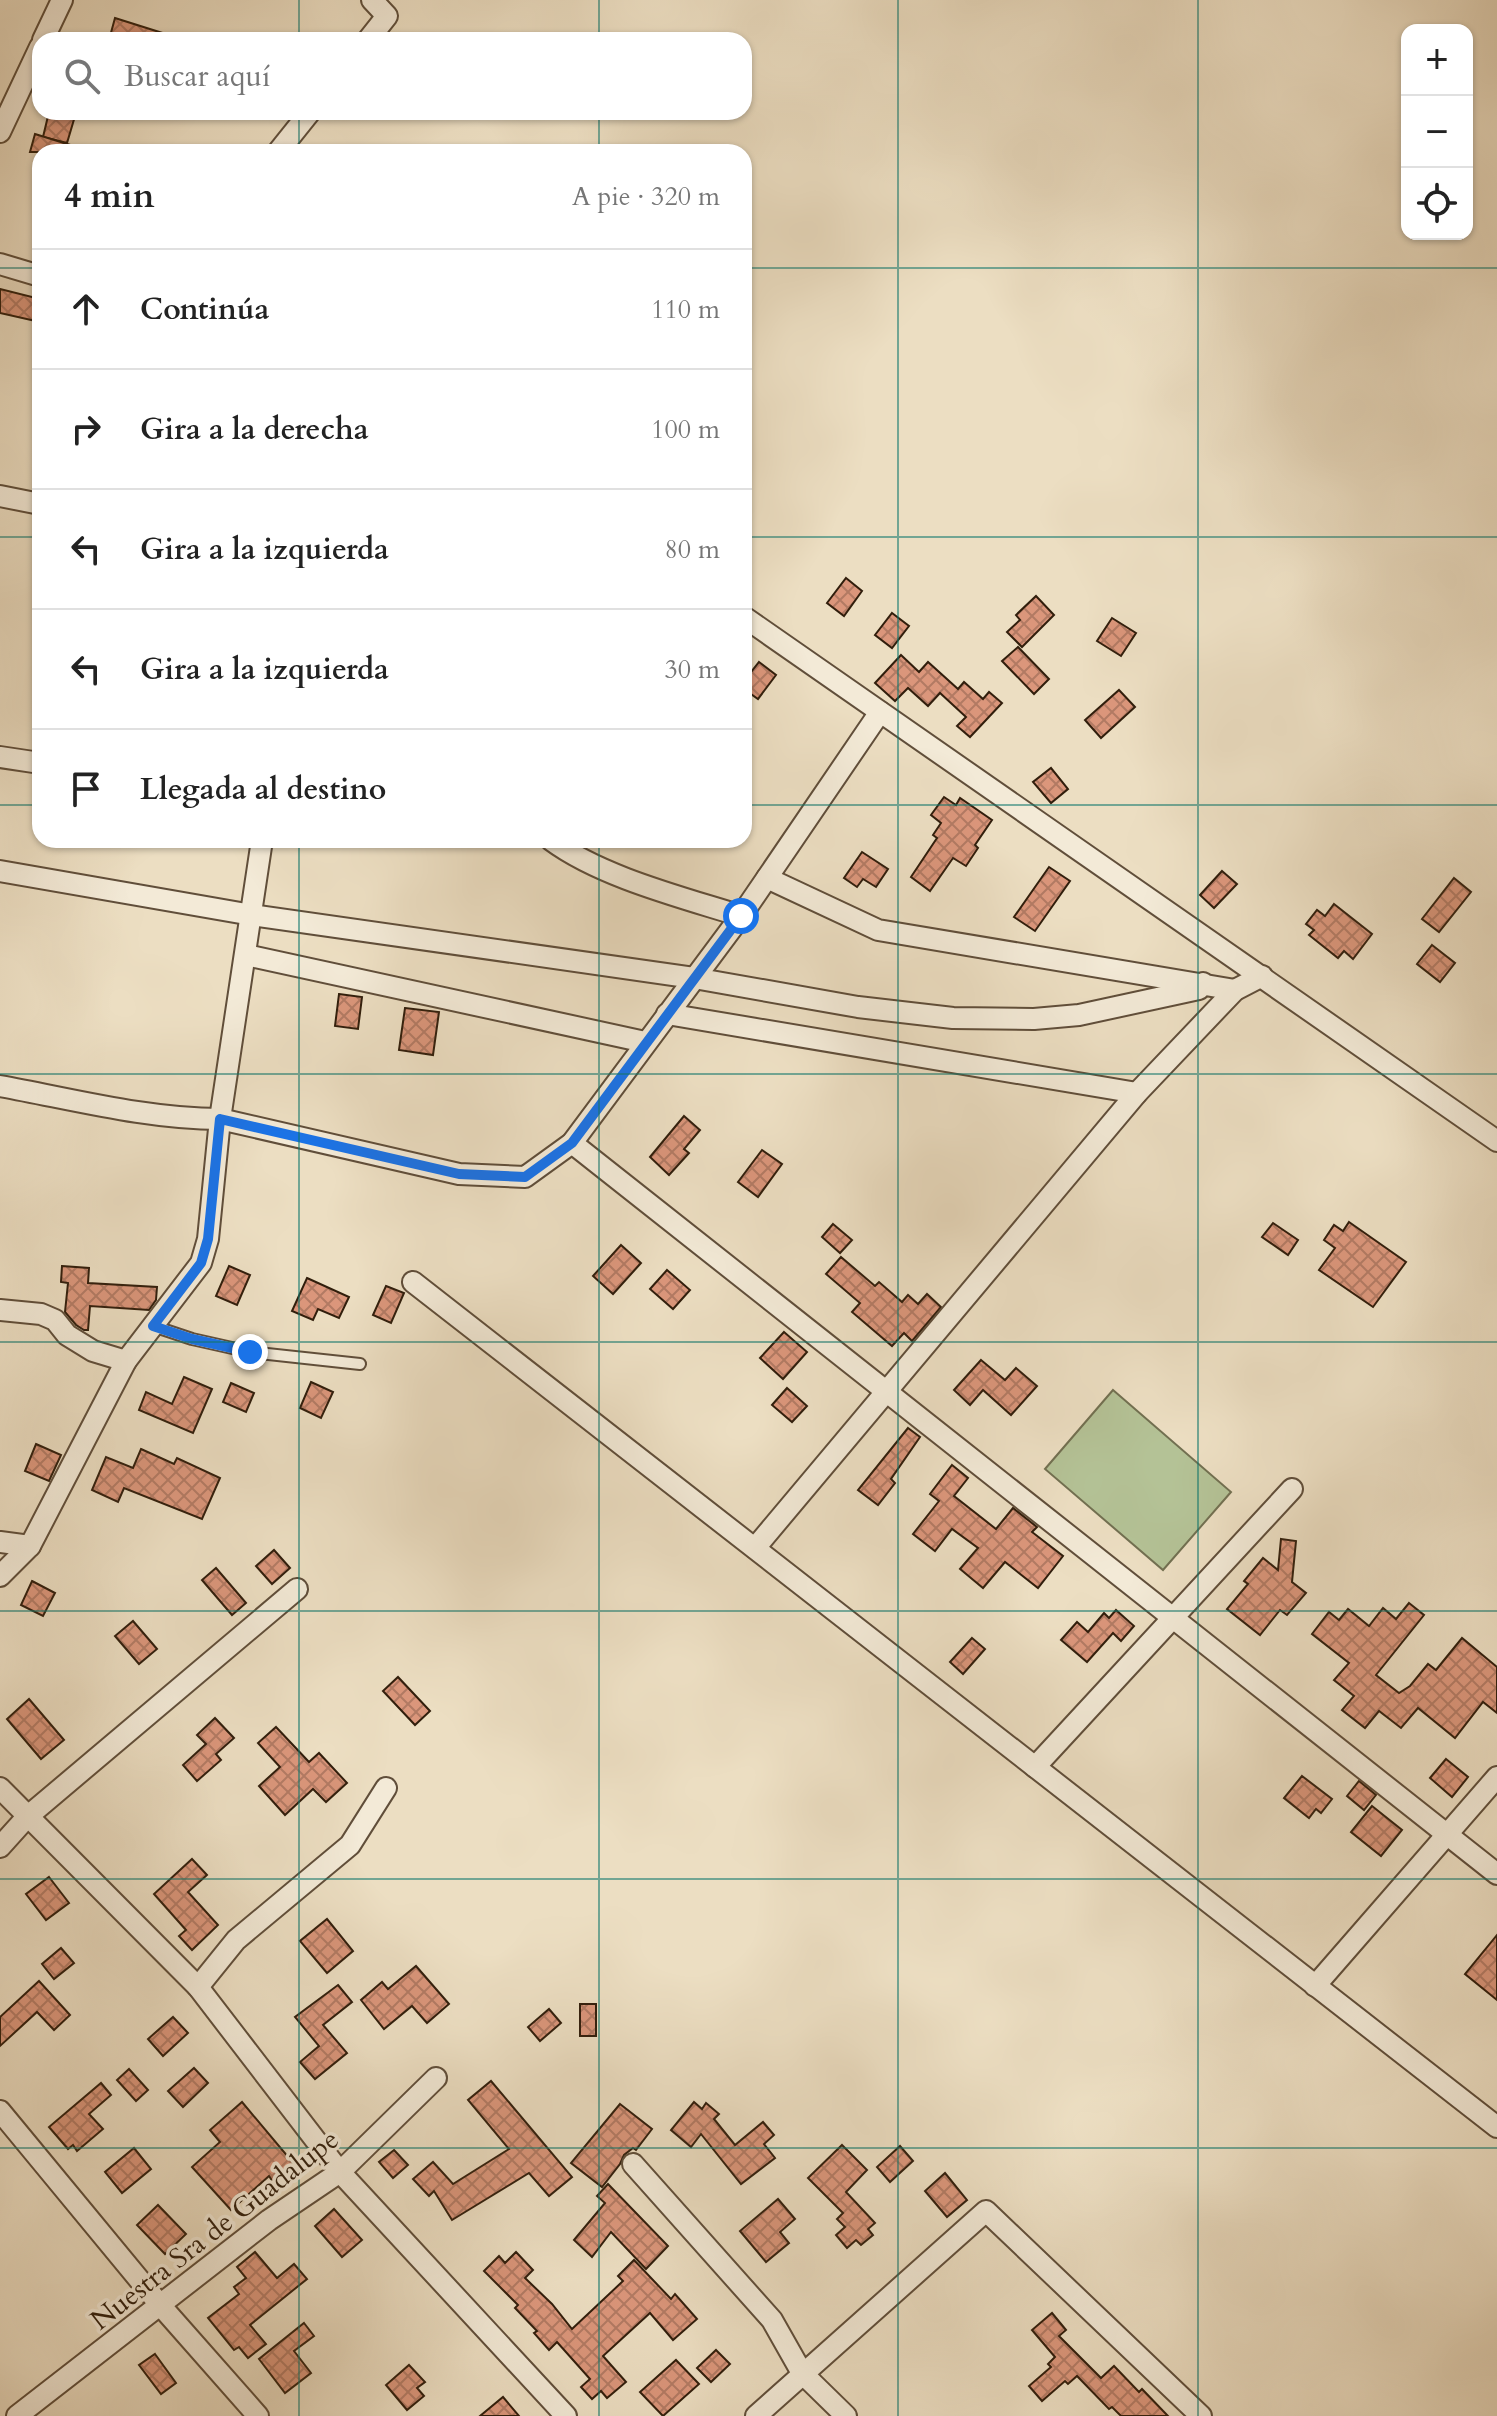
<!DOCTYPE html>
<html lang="es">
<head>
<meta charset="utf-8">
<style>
  body { margin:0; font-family:Cardo,serif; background:#f6f6f6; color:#222 }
  .controls { position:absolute; right:24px; top:24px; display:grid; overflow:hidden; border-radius:16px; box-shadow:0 2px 6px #0004 }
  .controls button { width:72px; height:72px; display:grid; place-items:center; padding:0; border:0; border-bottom:2px solid #e0e0e0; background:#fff; color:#222; font:40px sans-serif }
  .stop { position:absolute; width:24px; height:24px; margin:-18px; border:6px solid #1a73e8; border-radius:50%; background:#fff }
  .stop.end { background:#1a73e8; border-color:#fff; box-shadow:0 2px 8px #0008 }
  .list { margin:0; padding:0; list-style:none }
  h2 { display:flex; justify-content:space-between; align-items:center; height:104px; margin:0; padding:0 32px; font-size:34px }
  h2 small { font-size:26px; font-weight:400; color:#767676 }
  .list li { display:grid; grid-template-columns:52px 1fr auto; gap:24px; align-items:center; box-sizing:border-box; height:120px; padding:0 32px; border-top:2px solid #e0e0e0 }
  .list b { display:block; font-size:30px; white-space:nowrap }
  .list em { font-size:26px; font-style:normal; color:#767676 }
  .icon { flex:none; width:44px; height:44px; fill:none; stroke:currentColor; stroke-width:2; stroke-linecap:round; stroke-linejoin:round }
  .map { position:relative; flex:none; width:1497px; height:2416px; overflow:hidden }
  .search { position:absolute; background:#fff; box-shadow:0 2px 6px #0004; left:32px; top:32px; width:720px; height:88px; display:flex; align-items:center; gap:20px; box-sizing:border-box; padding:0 28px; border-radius:24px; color:#767676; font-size:30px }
  .panel { position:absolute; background:#fff; box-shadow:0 2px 6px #0004; left:32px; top:144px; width:720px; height:704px; border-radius:24px }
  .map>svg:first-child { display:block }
</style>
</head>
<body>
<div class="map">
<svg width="1497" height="2416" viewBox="0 0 1497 2416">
  <defs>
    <pattern id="building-cross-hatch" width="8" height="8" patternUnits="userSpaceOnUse" patternTransform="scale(2)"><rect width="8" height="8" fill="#db967b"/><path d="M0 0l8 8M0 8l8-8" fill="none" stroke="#b27a63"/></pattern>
  </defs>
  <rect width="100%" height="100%" fill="#ecdec2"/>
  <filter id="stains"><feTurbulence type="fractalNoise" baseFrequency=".0025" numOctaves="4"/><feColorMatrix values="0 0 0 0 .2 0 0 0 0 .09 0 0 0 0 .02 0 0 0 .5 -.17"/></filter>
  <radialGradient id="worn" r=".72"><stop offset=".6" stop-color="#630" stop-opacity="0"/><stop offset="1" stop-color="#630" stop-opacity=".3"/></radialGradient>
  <path fill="#b4c296" stroke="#727051" stroke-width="2" d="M 1113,1390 L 1231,1492 L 1163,1570 L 1045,1469 Z"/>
  <g fill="url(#building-cross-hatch)" stroke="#311e0c" stroke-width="2">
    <path d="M 115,18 L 172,36 L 171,40 L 109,40 Z"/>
    <path d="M 49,112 L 75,116 L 67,143 L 43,137 Z"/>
    <path d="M 35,134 L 80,148 L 79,152 L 30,152 Z"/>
    <path d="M 0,289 L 40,299 L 40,322 L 0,313 Z"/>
    <path d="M 846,578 L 862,591 L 844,616 L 827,603 Z"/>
    <path d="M 1036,596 L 1054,615 L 1022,647 L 1007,632 L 1020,620 L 1016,615 Z"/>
    <path d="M 892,613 L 909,626 L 892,648 L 875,635 Z"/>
    <path d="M 1112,618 L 1136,633 L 1121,656 L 1097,641 Z"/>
    <path d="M 1018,647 L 1049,679 L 1034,694 L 1002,661 Z"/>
    <path d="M 901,655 L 919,672 L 928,662 L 958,689 L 964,682 L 983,699 L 989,692 L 1002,703 L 970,737 L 957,726 L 966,717 L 940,693 L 928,706 L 908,688 L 895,701 L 875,683 Z"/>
    <path d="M 759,662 L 776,675 L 758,699 L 744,689 L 744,681 Z"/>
    <path d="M 1119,690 L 1135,707 L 1101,738 L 1085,720 Z"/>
    <path d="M 1051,768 L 1068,789 L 1051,803 L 1033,782 Z"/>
    <path d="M 944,797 L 956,805 L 960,798 L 992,820 L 975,845 L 978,848 L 966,866 L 953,858 L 930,891 L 911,877 L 937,838 L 933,835 L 941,823 L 931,815 Z"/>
    <path d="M 862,852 L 888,869 L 876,887 L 863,879 L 857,887 L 844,878 Z"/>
    <path d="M 1049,867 L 1070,881 L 1035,931 L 1014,917 Z"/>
    <path d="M 1222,871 L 1237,884 L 1214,908 L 1200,895 Z"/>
    <path d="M 1454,878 L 1471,892 L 1439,932 L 1422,919 Z"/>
    <path d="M 1334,904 L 1372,934 L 1353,959 L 1344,951 L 1338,958 L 1309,935 L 1314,930 L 1306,924 L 1317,910 L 1325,916 Z"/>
    <path d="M 1432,945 L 1455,963 L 1440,982 L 1417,964 Z"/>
    <path d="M 339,994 L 362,997 L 358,1029 L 335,1026 Z"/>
    <path d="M 405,1008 L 439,1012 L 433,1055 L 399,1050 Z"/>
    <path d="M 684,1116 L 700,1130 L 684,1149 L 689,1153 L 669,1175 L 650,1157 Z"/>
    <path d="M 762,1150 L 782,1164 L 758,1197 L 738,1182 Z"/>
    <path d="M 1349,1222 L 1406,1262 L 1373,1307 L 1319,1270 L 1335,1248 L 1324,1240 L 1334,1225 L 1343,1231 Z"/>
    <path d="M 1273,1223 L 1298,1240 L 1288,1255 L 1262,1237 Z"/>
    <path d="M 833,1224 L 852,1240 L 840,1253 L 822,1237 Z"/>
    <path d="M 621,1245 L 641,1263 L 613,1294 L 593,1276 Z"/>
    <path d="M 841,1257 L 875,1286 L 879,1282 L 902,1302 L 908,1295 L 918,1304 L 927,1294 L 941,1307 L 912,1341 L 904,1333 L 892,1346 L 852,1312 L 860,1303 L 826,1274 Z"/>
    <path d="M 62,1266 L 89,1268 L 88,1283 L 157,1287 L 156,1300 L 149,1310 L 90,1306 L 88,1330 L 84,1330 L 76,1325 L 65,1312 L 68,1283 L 61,1282 Z"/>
    <path d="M 229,1266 L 250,1275 L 237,1305 L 216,1296 Z"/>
    <path d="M 667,1270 L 690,1290 L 673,1309 L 650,1289 Z"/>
    <path d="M 307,1278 L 349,1297 L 339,1318 L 318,1309 L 313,1320 L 292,1311 Z"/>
    <path d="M 386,1286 L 404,1293 L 391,1323 L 373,1315 Z"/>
    <path d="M 784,1332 L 807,1352 L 783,1379 L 760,1358 Z"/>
    <path d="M 981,1360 L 1005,1380 L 1016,1368 L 1037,1386 L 1011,1415 L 983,1390 L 970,1405 L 954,1390 Z"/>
    <path d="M 184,1377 L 212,1389 L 193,1433 L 139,1410 L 146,1392 L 172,1404 Z"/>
    <path d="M 311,1382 L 333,1392 L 321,1418 L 300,1408 Z"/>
    <path d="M 231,1383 L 254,1393 L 246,1412 L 223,1402 Z"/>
    <path d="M 787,1388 L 807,1406 L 792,1422 L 772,1405 Z"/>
    <path d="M 908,1428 L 920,1437 L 891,1479 L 895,1483 L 878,1505 L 858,1490 Z"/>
    <path d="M 36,1444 L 61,1455 L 49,1481 L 25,1471 Z"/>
    <path d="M 141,1449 L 174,1464 L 177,1458 L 220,1478 L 202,1519 L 124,1488 L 118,1502 L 92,1490 L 106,1457 L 133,1468 Z"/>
    <path d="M 952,1465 L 968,1478 L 954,1496 L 996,1529 L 1013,1508 L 1037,1527 L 1032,1532 L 1063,1556 L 1038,1588 L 1005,1562 L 983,1588 L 960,1569 L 978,1548 L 952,1529 L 935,1551 L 913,1534 L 939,1501 L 930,1494 Z"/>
    <path d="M 1281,1539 L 1296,1541 L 1292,1582 L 1306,1593 L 1287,1615 L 1280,1610 L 1260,1635 L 1227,1609 L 1248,1584 L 1244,1581 L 1263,1558 L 1278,1570 Z"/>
    <path d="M 274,1550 L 290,1568 L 272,1584 L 256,1566 Z"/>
    <path d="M 216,1568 L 246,1603 L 232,1615 L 202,1580 Z"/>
    <path d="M 32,1581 L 55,1593 L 43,1616 L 21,1605 Z"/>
    <path d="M 1409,1603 L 1424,1615 L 1376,1675 L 1399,1693 L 1410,1686 L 1428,1664 L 1436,1670 L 1462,1638 L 1497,1667 L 1497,1713 L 1483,1702 L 1455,1738 L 1418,1708 L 1401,1728 L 1379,1711 L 1365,1728 L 1342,1710 L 1354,1696 L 1334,1680 L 1349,1663 L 1312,1634 L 1329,1612 L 1339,1620 L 1348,1609 L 1369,1626 L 1383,1608 L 1396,1619 Z"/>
    <path d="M 1116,1610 L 1134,1626 L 1121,1641 L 1113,1633 L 1087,1662 L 1061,1640 L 1077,1622 L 1088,1632 L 1104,1613 L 1109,1618 Z"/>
    <path d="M 133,1621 L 157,1649 L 139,1664 L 115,1636 Z"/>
    <path d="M 972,1638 L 985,1649 L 963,1674 L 950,1662 Z"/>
    <path d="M 398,1677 L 430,1711 L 415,1725 L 383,1691 Z"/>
    <path d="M 29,1699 L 64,1740 L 41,1759 L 7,1719 Z"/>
    <path d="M 215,1718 L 234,1738 L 216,1754 L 221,1760 L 197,1781 L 183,1765 L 206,1744 L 197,1735 Z"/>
    <path d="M 276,1727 L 309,1762 L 319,1753 L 347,1783 L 326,1802 L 313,1789 L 285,1815 L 259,1786 L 280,1767 L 258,1743 Z"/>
    <path d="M 1446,1759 L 1468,1777 L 1452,1797 L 1430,1778 Z"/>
    <path d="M 1302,1776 L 1332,1799 L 1321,1813 L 1316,1809 L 1309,1818 L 1284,1798 Z"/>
    <path d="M 1359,1781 L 1376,1795 L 1364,1810 L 1347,1796 Z"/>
    <path d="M 1372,1806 L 1402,1830 L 1381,1856 L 1351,1832 Z"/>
    <path d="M 192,1859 L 207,1875 L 188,1892 L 218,1925 L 192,1950 L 179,1936 L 186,1930 L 154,1894 Z"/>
    <path d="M 49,1877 L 69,1903 L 46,1920 L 26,1894 Z"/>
    <path d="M 327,1919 L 353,1951 L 327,1973 L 300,1941 Z"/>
    <path d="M 1497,1935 L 1497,2000 L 1465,1974 Z"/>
    <path d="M 61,1948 L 74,1963 L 54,1979 L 42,1964 Z"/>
    <path d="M 416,1966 L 449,2004 L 427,2023 L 412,2006 L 384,2029 L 361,2000 L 382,1982 L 388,1989 Z"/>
    <path d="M 39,1981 L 70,2015 L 54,2030 L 37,2012 L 0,2046 L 0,2017 Z"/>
    <path d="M 338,1985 L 352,2002 L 323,2025 L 347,2053 L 315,2079 L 300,2062 L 319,2046 L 295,2017 Z"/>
    <rect x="580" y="2004" width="16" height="32"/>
    <path d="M 549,2009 L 561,2023 L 540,2041 L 528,2027 Z"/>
    <path d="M 173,2017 L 188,2033 L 163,2056 L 148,2039 Z"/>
    <path d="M 194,2068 L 208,2083 L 183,2107 L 168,2091 Z"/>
    <path d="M 129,2069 L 148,2090 L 136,2101 L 117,2080 Z"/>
    <path d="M 491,2081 L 572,2177 L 549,2196 L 529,2173 L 452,2220 L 434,2191 L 429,2196 L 413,2179 L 433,2162 L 453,2184 L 509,2149 L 468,2100 Z"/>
    <path d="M 101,2083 L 111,2095 L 89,2114 L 103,2129 L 77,2151 L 73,2145 L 68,2149 L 49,2127 Z"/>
    <path d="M 242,2102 L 294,2164 L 273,2182 L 269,2176 L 231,2210 L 192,2167 L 220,2142 L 210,2130 Z"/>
    <path d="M 694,2102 L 702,2109 L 706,2103 L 719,2114 L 714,2119 L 735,2145 L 763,2122 L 774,2135 L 764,2144 L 775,2158 L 741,2184 L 701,2134 L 691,2147 L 671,2130 Z"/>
    <path d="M 620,2104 L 652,2129 L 636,2150 L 633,2148 L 624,2155 L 620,2164 L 602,2187 L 571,2163 Z"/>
    <path d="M 842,2145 L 867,2170 L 846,2192 L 875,2223 L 868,2229 L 873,2235 L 861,2245 L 856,2240 L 847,2248 L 836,2235 L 845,2227 L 837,2219 L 843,2213 L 808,2178 Z"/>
    <path d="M 900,2146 L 913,2161 L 890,2182 L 877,2167 Z"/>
    <path d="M 134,2148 L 151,2169 L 122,2193 L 105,2172 Z"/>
    <path d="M 394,2150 L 408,2165 L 393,2178 L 379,2162 Z"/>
    <path d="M 945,2173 L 967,2200 L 947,2217 L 925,2191 Z"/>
    <path d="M 608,2184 L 668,2246 L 646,2269 L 611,2232 L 592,2257 L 574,2240 L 605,2203 L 597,2196 Z"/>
    <path d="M 778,2199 L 795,2219 L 780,2232 L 789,2243 L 766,2262 L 740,2231 Z"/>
    <path d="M 158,2205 L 186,2234 L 165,2254 L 137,2225 Z"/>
    <path d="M 334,2209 L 362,2240 L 342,2257 L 315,2226 Z"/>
    <path d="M 255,2252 L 277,2278 L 294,2264 L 307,2279 L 250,2325 L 266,2344 L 248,2358 L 239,2347 L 234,2350 L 208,2318 L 239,2294 L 234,2287 L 246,2278 L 237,2267 Z"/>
    <path d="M 516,2252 L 533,2270 L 525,2278 L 552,2304 L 572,2329 L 623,2281 L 618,2276 L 634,2260 L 671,2299 L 675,2294 L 697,2319 L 673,2340 L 650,2313 L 603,2356 L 626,2382 L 607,2398 L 601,2391 L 592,2399 L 581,2387 L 590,2379 L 557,2342 L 549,2350 L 534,2333 L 537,2331 L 515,2308 L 518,2305 L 484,2271 L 499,2256 L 505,2263 Z"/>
    <path d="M 1052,2313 L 1066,2330 L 1059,2336 L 1101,2378 L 1114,2366 L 1139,2392 L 1142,2389 L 1168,2416 L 1121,2416 L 1112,2407 L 1109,2409 L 1077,2376 L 1068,2384 L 1065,2381 L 1042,2401 L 1029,2386 L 1051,2367 L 1048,2364 L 1055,2357 L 1032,2330 Z"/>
    <path d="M 304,2323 L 314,2336 L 294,2351 L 311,2373 L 285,2393 L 259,2359 Z"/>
    <path d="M 716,2350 L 730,2364 L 711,2382 L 697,2368 Z"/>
    <path d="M 155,2354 L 176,2383 L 161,2394 L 139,2365 Z"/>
    <path d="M 676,2360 L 699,2384 L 663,2416 L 640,2392 Z"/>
    <path d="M 409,2365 L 425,2382 L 417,2388 L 424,2396 L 407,2410 L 386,2385 Z"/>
    <path d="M 503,2397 L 519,2416 L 480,2416 Z"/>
  </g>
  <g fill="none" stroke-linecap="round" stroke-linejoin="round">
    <defs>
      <path id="service" d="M 153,1326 L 192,1339 L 250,1352 L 360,1364"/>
      <g id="minor">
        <path d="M 43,40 L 62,0"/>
        <path d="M 368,40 L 387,16 L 372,0"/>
        <path d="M 0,132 L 40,47"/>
        <path d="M 278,152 L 310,112"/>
        <path d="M 0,264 L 40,276"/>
        <path d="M 0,496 L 40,504"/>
        <path d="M 744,617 L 1497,1141"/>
        <path d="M 0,757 L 40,763"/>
        <path d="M 551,840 C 601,877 681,897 741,916"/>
        <path d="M 0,871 L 252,915 L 694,978 L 858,1007 L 953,1018 L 1034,1019 L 1079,1015 L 1199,989 L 1203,983"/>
        <path d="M 767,878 L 878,930 L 1235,990"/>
        <path d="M 246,955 L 645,1042"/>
        <path d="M 667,1014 L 1137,1093"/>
        <path d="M 0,1086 C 72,1099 147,1119 220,1119 L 459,1174 L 525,1177 L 572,1143 L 741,916 L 880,712"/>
        <path d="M 572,1143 L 1497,1874"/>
        <path d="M 413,1282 L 1497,2127"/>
        <path d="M 0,1310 L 41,1314 L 55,1320 L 67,1335 L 93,1351 L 126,1361"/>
        <path d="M 0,1542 L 30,1546"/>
        <path d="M 755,1548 L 1137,1093 L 1235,990 L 1262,976"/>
        <path d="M 0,1576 L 30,1546 L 126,1361 L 201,1263 L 208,1239 L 220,1119 L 262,840"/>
        <path d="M 1035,1767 L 1292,1489"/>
        <path d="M 0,1788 L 198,1987 L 340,2172 L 566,2416"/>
        <path d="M 0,1847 L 27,1817 L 297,1589"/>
        <path d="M 1315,1986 L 1497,1777"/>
        <path d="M 198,1987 L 236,1940 L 350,1845 L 386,1788"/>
        <path d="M 0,2111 L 161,2306 L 258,2416"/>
        <path d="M 633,2164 L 772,2320 L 802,2373 L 846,2416"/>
        <path d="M 17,2416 L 269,2220 L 340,2172 L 436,2078"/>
        <path d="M 756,2416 L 986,2211 L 1201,2416"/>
      </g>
    </defs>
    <use href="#service" stroke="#604e3a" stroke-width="14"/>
    <use href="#minor" stroke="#604e3a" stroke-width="24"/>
    <use href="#service" stroke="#f3ead7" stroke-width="10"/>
    <use href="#minor" stroke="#f3ead7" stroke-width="20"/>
  </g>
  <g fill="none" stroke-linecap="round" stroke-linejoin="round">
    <path stroke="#1a73e8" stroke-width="10" d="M 250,1352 L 192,1339 L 153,1326 L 201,1263 L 208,1239 L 220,1119 L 459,1174 L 525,1177 L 572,1143 L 741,916"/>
  </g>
  <path fill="none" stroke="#0f766e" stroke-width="2" stroke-opacity="0.55" d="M 299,0 L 299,40M 599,0 L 599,40M 898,0 L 898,2416M 1198,0 L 1198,2416M 299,112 L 299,152M 599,112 L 599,152M 0,268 L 40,268M 744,268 L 1497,268M 0,537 L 40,537M 744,537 L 1497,537M 0,805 L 40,805M 744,805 L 1497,805M 299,840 L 299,2416M 599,840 L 599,2416M 0,1074 L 1497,1074M 0,1342 L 1497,1342M 0,1611 L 1497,1611M 0,1879 L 1497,1879M 0,2148 L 1497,2148"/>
  <g text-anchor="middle" stroke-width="7" stroke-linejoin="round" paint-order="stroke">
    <g font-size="28" fill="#311e0c" stroke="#f3ead7">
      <text transform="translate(214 2229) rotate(-38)" y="10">Nuestra Sra de Guadalupe</text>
    </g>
  </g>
  <rect width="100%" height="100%" filter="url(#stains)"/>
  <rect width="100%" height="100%" fill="url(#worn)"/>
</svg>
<div class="controls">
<button>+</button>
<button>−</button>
<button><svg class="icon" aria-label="locate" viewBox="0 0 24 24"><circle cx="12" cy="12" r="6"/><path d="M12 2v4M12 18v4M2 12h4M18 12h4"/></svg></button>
</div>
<div class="stop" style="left:741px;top:916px"></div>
<div class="stop end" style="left:250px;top:1352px"></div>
<div class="search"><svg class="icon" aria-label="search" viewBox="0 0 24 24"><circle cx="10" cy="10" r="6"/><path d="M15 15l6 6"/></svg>Buscar aquí</div>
<section class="panel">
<h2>4 min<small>A pie · 320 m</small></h2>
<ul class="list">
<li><svg class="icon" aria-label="ahead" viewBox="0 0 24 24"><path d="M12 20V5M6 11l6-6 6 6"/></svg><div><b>Continúa</b></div><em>110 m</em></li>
<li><svg class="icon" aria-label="right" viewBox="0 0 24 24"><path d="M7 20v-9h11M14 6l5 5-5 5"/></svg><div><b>Gira a la derecha</b></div><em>100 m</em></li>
<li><svg class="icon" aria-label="left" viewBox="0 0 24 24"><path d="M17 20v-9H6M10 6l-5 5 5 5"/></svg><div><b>Gira a la izquierda</b></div><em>80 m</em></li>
<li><svg class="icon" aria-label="left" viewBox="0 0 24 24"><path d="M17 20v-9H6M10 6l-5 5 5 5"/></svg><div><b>Gira a la izquierda</b></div><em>30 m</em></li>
<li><svg class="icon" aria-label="arrive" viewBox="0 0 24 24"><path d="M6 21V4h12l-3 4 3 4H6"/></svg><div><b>Llegada al destino</b></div></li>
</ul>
</section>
</div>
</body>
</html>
